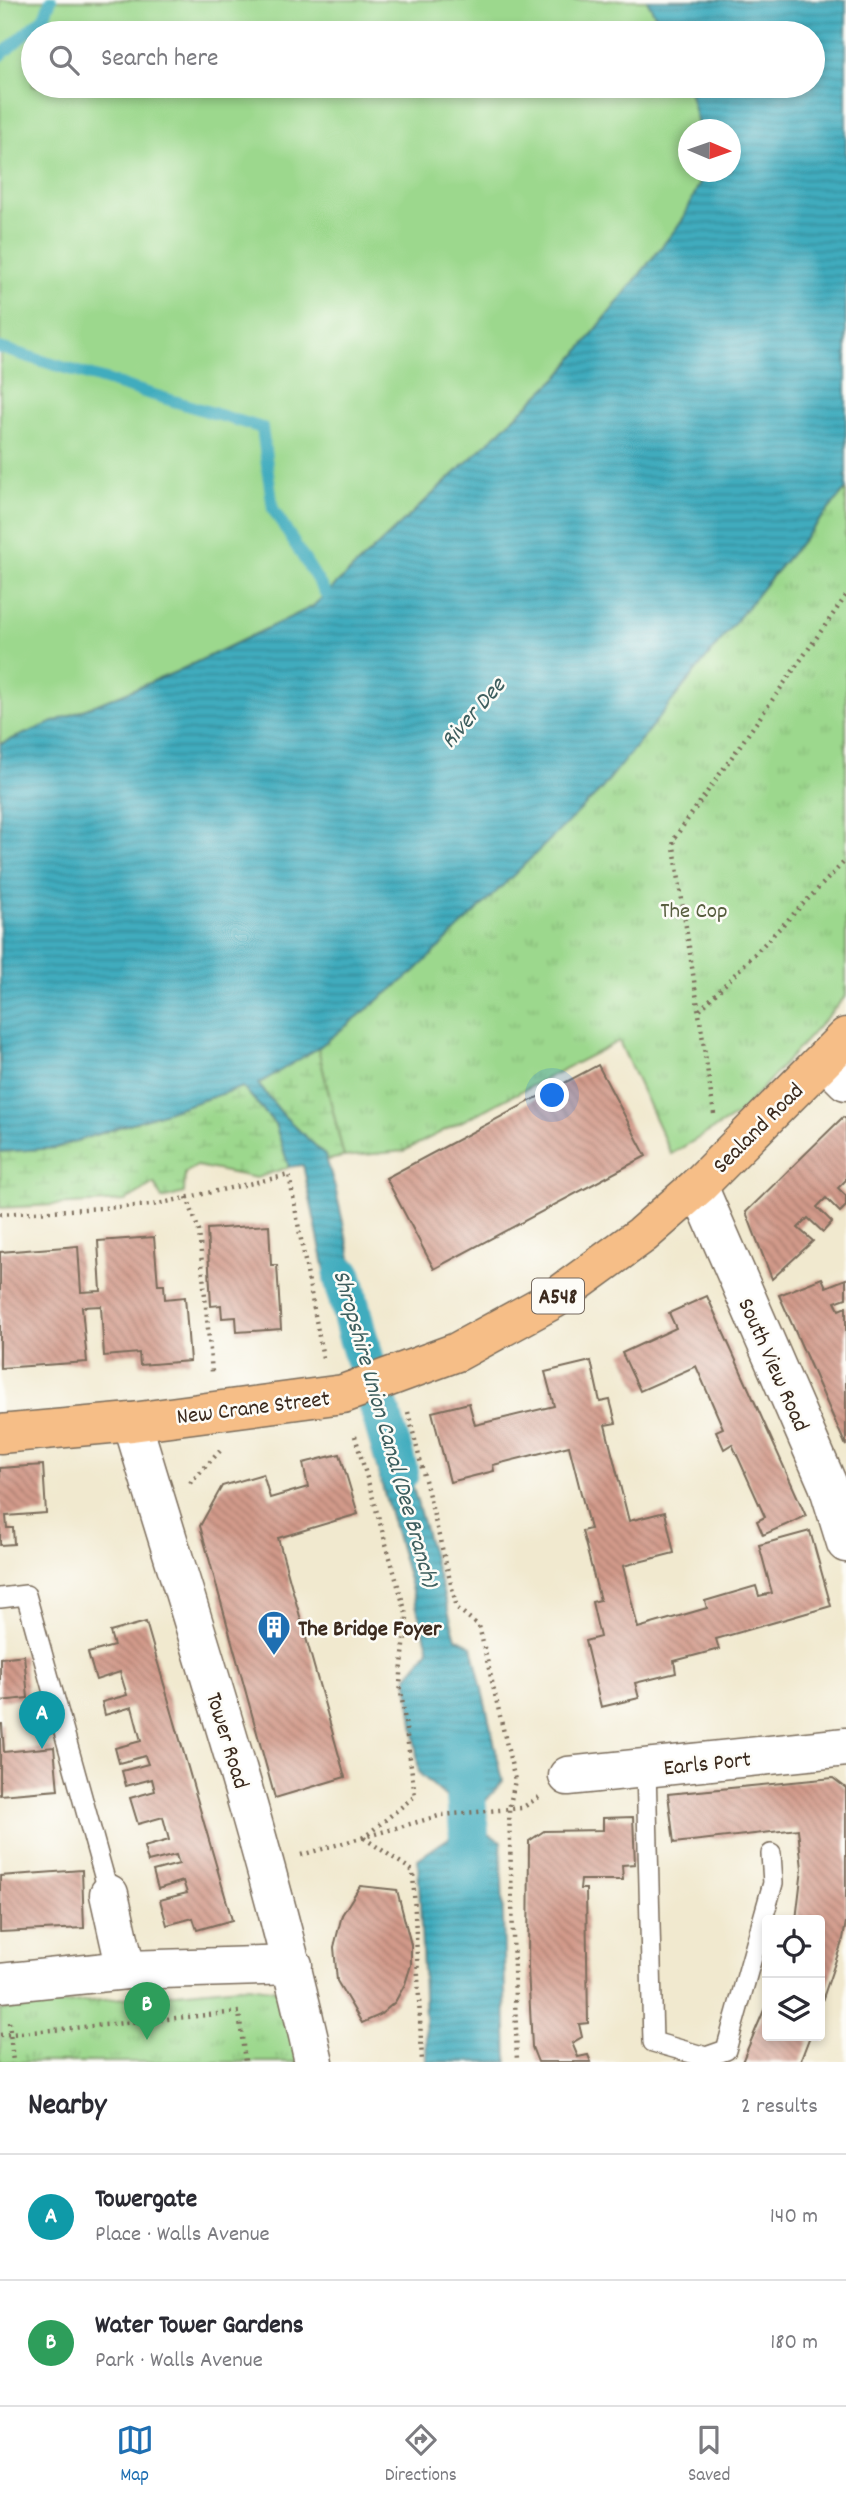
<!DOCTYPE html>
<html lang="en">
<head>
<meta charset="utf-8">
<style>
  body { margin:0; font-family:Dekko,sans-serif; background:#f7f7f7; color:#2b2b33 }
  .controls { position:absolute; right:21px; bottom:21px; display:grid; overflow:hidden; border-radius:7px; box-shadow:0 4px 10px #0003 }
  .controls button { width:63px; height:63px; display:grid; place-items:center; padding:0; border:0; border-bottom:2px solid #e1e1e2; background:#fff; color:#2b2b33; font:35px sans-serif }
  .compass { position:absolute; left:678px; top:119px; width:63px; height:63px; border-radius:50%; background:#fff; box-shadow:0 4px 10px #0003; rotate:92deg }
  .you { position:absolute; left:553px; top:1096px; width:24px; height:24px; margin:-18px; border:5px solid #fff; border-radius:50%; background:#1a73e8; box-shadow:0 0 0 10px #1a73e833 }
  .badge { display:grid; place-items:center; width:46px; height:46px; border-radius:50%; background:#1f6fb2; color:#fff; font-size:23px; font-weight:700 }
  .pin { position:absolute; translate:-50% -58px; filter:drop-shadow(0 2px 4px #0008) }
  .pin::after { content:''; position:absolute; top:37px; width:24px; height:21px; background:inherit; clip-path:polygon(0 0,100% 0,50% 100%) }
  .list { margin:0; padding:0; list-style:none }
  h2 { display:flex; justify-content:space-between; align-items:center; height:91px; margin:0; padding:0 28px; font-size:30px }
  h2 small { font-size:23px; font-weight:400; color:#7c7c81 }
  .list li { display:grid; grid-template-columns:46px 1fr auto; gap:21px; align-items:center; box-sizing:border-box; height:126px; padding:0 28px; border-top:2px solid #e1e1e2 }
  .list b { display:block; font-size:26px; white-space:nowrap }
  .list p { margin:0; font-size:23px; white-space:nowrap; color:#7c7c81 }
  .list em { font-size:23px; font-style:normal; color:#7c7c81 }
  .icon { flex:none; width:38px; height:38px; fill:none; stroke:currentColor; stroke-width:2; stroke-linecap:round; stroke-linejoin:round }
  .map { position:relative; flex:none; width:846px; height:2062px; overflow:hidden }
  .search { position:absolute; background:#fff; box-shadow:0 4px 10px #0003; left:21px; right:21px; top:21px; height:77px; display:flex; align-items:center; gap:18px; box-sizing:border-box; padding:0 24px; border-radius:38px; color:#7c7c81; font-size:26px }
  .sheet { height:343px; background:#fff }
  nav { display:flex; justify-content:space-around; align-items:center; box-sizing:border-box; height:98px; border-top:2px solid #e1e1e2; background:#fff; font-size:19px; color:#7c7c81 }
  nav a { display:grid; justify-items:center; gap:4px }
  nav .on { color:#1f6fb2 }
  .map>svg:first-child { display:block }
</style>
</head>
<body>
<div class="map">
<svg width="846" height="2062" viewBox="0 0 846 2062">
  <defs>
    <pattern id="wetland-marsh" width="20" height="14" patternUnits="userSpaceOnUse" patternTransform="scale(1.75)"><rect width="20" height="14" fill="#9cd88d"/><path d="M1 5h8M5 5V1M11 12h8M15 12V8" fill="none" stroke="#87ba79"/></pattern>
    <pattern id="park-tufts" width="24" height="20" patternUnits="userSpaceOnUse" patternTransform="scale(1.75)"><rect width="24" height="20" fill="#9cd88d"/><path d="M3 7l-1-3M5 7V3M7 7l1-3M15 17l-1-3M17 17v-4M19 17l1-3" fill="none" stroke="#87ba79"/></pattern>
    <pattern id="water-rules" width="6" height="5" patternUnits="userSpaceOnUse" patternTransform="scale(1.75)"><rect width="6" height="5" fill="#3facbe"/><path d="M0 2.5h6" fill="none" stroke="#368c9a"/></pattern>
    <pattern id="building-back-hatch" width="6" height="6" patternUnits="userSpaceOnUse" patternTransform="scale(1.75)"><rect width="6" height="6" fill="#d29a8a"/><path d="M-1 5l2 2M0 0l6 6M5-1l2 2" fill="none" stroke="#ac7e70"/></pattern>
  </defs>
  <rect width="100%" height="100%" fill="#fdfcf7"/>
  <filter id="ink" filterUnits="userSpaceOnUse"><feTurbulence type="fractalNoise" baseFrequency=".0143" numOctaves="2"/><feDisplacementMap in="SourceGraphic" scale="14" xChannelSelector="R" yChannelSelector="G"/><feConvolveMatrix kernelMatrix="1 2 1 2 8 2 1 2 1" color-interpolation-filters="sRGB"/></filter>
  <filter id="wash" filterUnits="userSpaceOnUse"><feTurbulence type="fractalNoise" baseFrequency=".00686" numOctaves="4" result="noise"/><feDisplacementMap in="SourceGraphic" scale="28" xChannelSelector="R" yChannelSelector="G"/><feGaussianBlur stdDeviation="1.57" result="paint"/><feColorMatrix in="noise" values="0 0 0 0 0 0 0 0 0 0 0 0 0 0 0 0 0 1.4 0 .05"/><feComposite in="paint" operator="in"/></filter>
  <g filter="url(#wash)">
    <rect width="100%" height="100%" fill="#f1e9cf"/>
    <path fill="#9cd88d" stroke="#6c8156" stroke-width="2" d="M 0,0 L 647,0 L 665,33 L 33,33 L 33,86 L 688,86 L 699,129 L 688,130 L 688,172 L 705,172 L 682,221 L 560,375 L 312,607 L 176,672 L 0,744 Z"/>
    <g fill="url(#wetland-marsh)" stroke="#6c8156" stroke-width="2">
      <path d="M 318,1048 L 344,1157 L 327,1160 L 325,1155 L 284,1116 L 258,1084 Z"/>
      <path d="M 243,1087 L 275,1124 L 289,1167 L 256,1178 L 197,1166 L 185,1173 L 184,1193 L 162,1199 L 154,1183 L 125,1201 L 0,1208 L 0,1152 L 55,1148 Z"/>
    </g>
    <g fill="url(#park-tufts)" stroke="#6c8156" stroke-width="2">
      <path d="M 846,489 L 846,996 L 739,1114 L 671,1154 L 619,1041 L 404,1151 L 344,1157 L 318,1048 L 414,972 L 769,580 Z"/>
      <path d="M 249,1986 L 277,1990 L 300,2062 L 0,2062 L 0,2010 Z"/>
    </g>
    <g fill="url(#water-rules)" stroke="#3d6b6e" stroke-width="2">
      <path d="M 647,0 L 846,0 L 846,489 L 769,580 L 600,791 L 414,972 L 318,1048 L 258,1084 L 284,1116 L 325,1155 L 335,1187 L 367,1328 L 339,1337 L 303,1165 L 289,1167 L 275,1124 L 243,1087 L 55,1148 L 0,1152 L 0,744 L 176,672 L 312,607 L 560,375 L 682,221 L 705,172 L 730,172 L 730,130 L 699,129 L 688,86 L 813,86 L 813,33 L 665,33 Z"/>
      <path d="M 393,1418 L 456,1638 L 472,1646 L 503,1781 L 483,1804 L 454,1804 L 419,1773 L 407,1676 L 429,1650 L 366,1429 Z"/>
      <path d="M 486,1824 L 488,1834 L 501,1841 L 507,2062 L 427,2062 L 418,1859 L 456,1833 L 456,1825 Z"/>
    </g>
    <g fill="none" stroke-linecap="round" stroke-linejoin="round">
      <g stroke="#3facbe" stroke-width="12">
        <path d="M 0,56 L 44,17 L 51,0"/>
        <path d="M 0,348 L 262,428 L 273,509 L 326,594"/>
      </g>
      <g stroke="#3facbe" stroke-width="40">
        <path d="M 343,1277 L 356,1331 L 399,1473"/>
        <path d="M 462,1751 L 473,1878"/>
      </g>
    </g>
    <g id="blocks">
      <g fill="url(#building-back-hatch)">
        <path d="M 598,1065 L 646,1156 L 434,1269 L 386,1178 Z"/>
        <path d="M 843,1117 L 846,1119 L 846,1180 L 838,1188 L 846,1196 L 846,1206 L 840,1212 L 826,1198 L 817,1207 L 832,1222 L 823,1232 L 808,1218 L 798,1228 L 813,1241 L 772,1279 L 746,1212 Z"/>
        <path d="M 269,1225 L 271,1265 L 277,1265 L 281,1329 L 237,1332 L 236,1317 L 222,1318 L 221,1305 L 211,1306 L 207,1229 Z"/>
        <path d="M 154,1237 L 158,1285 L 164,1285 L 165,1299 L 185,1297 L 190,1361 L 140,1365 L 139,1353 L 104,1356 L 101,1306 L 82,1307 L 87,1362 L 0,1368 L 0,1252 L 78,1246 L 81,1292 L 101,1291 L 98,1241 Z"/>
        <path d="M 822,1278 L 826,1287 L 846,1279 L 846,1298 L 835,1302 L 839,1310 L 846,1307 L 846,1446 L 779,1295 Z"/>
        <path d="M 707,1296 L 806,1516 L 763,1535 L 757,1521 L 765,1517 L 732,1444 L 724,1449 L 716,1431 L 723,1428 L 696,1366 L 640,1391 L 622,1353 L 676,1328 L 669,1313 Z"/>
        <path d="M 591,1361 L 600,1402 L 610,1400 L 616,1423 L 605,1425 L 629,1521 L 665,1512 L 674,1553 L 623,1566 L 638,1628 L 707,1608 L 705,1601 L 756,1586 L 759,1596 L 772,1593 L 759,1545 L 810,1531 L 831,1606 L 716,1639 L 719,1649 L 674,1661 L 676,1673 L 635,1683 L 639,1698 L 601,1707 L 585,1641 L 600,1637 L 592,1602 L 600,1600 L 582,1531 L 590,1529 L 569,1446 L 493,1465 L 494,1471 L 450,1482 L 432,1412 L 469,1403 L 475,1425 L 554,1406 L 545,1372 Z"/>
        <path d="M 340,1454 L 358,1514 L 278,1538 L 345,1777 L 275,1798 L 200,1526 L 222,1486 L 263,1474 L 270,1498 L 308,1487 L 303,1463 Z"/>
        <path d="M 43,1465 L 46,1513 L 6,1516 L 7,1528 L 13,1528 L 14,1544 L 0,1545 L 0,1468 Z"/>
        <path d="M 146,1622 L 232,1920 L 197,1930 L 193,1918 L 167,1925 L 160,1900 L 187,1893 L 183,1881 L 158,1889 L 153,1871 L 179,1864 L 176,1855 L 148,1862 L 144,1847 L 169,1840 L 163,1817 L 138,1824 L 130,1798 L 155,1791 L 152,1779 L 126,1786 L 122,1771 L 148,1764 L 145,1756 L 119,1763 L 115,1748 L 141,1741 L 132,1707 L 105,1715 L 102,1702 L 127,1695 L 123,1682 L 120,1672 L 96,1680 L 88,1653 L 114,1646 L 110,1632 Z"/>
        <path d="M 24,1655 L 28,1698 L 0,1701 L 0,1658 Z"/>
        <path d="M 0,1724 L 2,1724 L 4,1752 L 54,1747 L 58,1790 L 0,1795 Z"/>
        <path d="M 833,1778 L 846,1788 L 846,1922 L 843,1939 L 820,2007 L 820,1920 L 796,1920 L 802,1869 L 798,1829 L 674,1843 L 668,1794 Z"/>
        <path d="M 633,1817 L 635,1864 L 622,1865 L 623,1880 L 581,1880 L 580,1889 L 586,1889 L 588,2023 L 579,2024 L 582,2037 L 572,2043 L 578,2057 L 588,2055 L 591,2062 L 538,2062 L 532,2047 L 528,1968 L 529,1841 L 544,1831 L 603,1830 L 603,1818 Z"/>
        <path d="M 82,1870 L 84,1928 L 0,1932 L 0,1876 Z"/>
        <path d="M 360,1886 L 397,1890 L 411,1945 L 411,1965 L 405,1984 L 395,2002 L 380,2015 L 362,2023 L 337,1981 L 334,1947 L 342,1915 Z"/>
        <path d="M 767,2003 L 767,2036 L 810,2036 L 800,2062 L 742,2062 Z"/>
      </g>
    </g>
  </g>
  <g filter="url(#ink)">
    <use href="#blocks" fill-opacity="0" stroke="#7b6d5c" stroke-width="2"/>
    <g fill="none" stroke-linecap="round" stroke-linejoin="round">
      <defs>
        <g id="service">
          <path d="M 0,1598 L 26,1595 L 109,1894"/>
          <path d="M 646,1768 L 653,2042 L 706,2057 L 726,2050 L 773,1883 L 771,1854"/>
        </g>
        <g id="minor">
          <path d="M 825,1060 L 846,1081"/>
          <path d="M 568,1776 L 846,1747"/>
          <path d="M 109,1894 L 126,1970"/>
          <path d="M 0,1983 L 126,1970 L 293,1965"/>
        </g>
        <g id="tertiary">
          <path d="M 698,1186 L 828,1485 L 846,1543"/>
          <path d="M 132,1422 C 196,1634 266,1845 314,2062"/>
        </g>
        <path id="primary" d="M 0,1434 L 132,1422 L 343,1394 L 457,1352 L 554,1299 L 642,1235 L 698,1186 L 846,1037"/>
      </defs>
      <use href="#service" stroke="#7b6d5c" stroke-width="22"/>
      <use href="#minor" stroke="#7b6d5c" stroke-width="41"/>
      <use href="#tertiary" stroke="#7b6d5c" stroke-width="41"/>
      <use href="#primary" stroke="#7b6d5c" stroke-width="41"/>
      <g stroke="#7b6d5c" stroke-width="4.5" stroke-dasharray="2 5" stroke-linecap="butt">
        <path d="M 700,1010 L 846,860"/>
        <path d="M 714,1114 L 673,840 L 846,596"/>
        <path d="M 187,1197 L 199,1231 L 212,1372"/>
        <path d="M 0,1214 L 153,1205 L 289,1175 L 323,1358"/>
        <path d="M 408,1412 L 457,1608 L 479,1626 L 515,1780 L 509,1810 L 517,2062"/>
        <path d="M 355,1436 L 407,1617 L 400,1684 L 415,1796 L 363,1838"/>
        <path d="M 190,1483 L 220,1451"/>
        <path d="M 364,1838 L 413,1871 L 422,2062"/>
        <path d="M 301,1855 L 442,1815 L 522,1808 L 539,1797"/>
        <path d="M 9,2022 L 13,2062"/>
        <path d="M 0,2035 L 239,2012 L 245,2062"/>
      </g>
      <use href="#service" stroke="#fff" stroke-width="19"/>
      <use href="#minor" stroke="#fff" stroke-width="38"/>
      <use href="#tertiary" stroke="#fff" stroke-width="38"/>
      <use href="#primary" stroke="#f6be87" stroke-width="38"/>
    </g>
  </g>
  <defs>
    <symbol id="building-pin" viewBox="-11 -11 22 30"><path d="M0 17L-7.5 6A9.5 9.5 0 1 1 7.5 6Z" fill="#1f6fb2" stroke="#fdfcf7"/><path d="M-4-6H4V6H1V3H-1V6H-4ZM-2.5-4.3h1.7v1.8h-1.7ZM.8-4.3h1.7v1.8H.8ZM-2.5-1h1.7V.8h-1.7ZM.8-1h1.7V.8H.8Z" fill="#fff"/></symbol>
  </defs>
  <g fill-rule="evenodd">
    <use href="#building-pin" x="255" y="1608" width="38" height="52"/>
  </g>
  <g text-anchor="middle" stroke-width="5" stroke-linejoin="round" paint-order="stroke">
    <rect fill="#fdfcf7" stroke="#75695f" stroke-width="2" x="532" y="1278.5" width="52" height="35" rx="5"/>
    <g font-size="21" font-weight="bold" fill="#3b2a1e">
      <text x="558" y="1303">A548</text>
    </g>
    <g font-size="23" fill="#585e3f" stroke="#fdfcf7">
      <text x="694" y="917">The Cop</text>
    </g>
    <g font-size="23" fill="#3b2a1e" stroke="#fdfcf7">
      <text transform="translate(757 1127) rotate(-45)" y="8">Sealand Road</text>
      <text transform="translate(775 1364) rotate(66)" y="8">South View Road</text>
      <text transform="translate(253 1406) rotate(-7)" y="8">New Crane Street</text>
      <text transform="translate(229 1740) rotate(73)" y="8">Tower Road</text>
      <text transform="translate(707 1762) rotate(-6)" y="8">Earls Port</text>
    </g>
    <g font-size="23" font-weight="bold" fill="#3b2a1e" stroke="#fdfcf7" text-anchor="start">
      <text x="298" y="1635">The Bridge Foyer</text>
    </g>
    <g font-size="24" font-style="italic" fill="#3d5e5e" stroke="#fdfcf7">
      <text transform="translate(472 712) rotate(-49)" y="8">River Dee</text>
      <text transform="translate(387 1428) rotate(74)" y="8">Shropshire Union Canal (Dee Branch)</text>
    </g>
  </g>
</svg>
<div class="controls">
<button><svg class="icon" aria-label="locate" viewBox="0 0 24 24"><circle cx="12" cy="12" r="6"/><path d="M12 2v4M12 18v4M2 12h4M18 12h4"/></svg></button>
<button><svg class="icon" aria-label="layers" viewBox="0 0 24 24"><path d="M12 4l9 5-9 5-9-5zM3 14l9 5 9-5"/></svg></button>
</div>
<svg class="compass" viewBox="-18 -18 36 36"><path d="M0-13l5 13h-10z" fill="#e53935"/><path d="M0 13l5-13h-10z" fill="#7c7c81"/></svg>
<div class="you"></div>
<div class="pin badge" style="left:42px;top:1749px;background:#0f9aa8">A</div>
<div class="pin badge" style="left:147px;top:2040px;background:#2e9e5b">B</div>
<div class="search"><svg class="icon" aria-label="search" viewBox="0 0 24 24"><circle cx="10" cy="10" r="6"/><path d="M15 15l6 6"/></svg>Search here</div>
</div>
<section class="sheet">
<h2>Nearby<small>2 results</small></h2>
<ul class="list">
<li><span class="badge" style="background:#0f9aa8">A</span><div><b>Towergate</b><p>Place · Walls Avenue</p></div><em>140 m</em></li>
<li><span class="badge" style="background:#2e9e5b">B</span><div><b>Water Tower Gardens</b><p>Park · Walls Avenue</p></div><em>180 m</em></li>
</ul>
</section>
<nav>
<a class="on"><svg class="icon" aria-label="map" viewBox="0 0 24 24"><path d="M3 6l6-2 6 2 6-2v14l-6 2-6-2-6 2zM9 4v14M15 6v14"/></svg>Map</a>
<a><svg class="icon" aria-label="directions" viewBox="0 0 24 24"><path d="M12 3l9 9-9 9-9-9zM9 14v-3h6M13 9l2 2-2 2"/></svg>Directions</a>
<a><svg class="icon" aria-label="saved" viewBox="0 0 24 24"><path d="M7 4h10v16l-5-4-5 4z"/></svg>Saved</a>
</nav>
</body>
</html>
